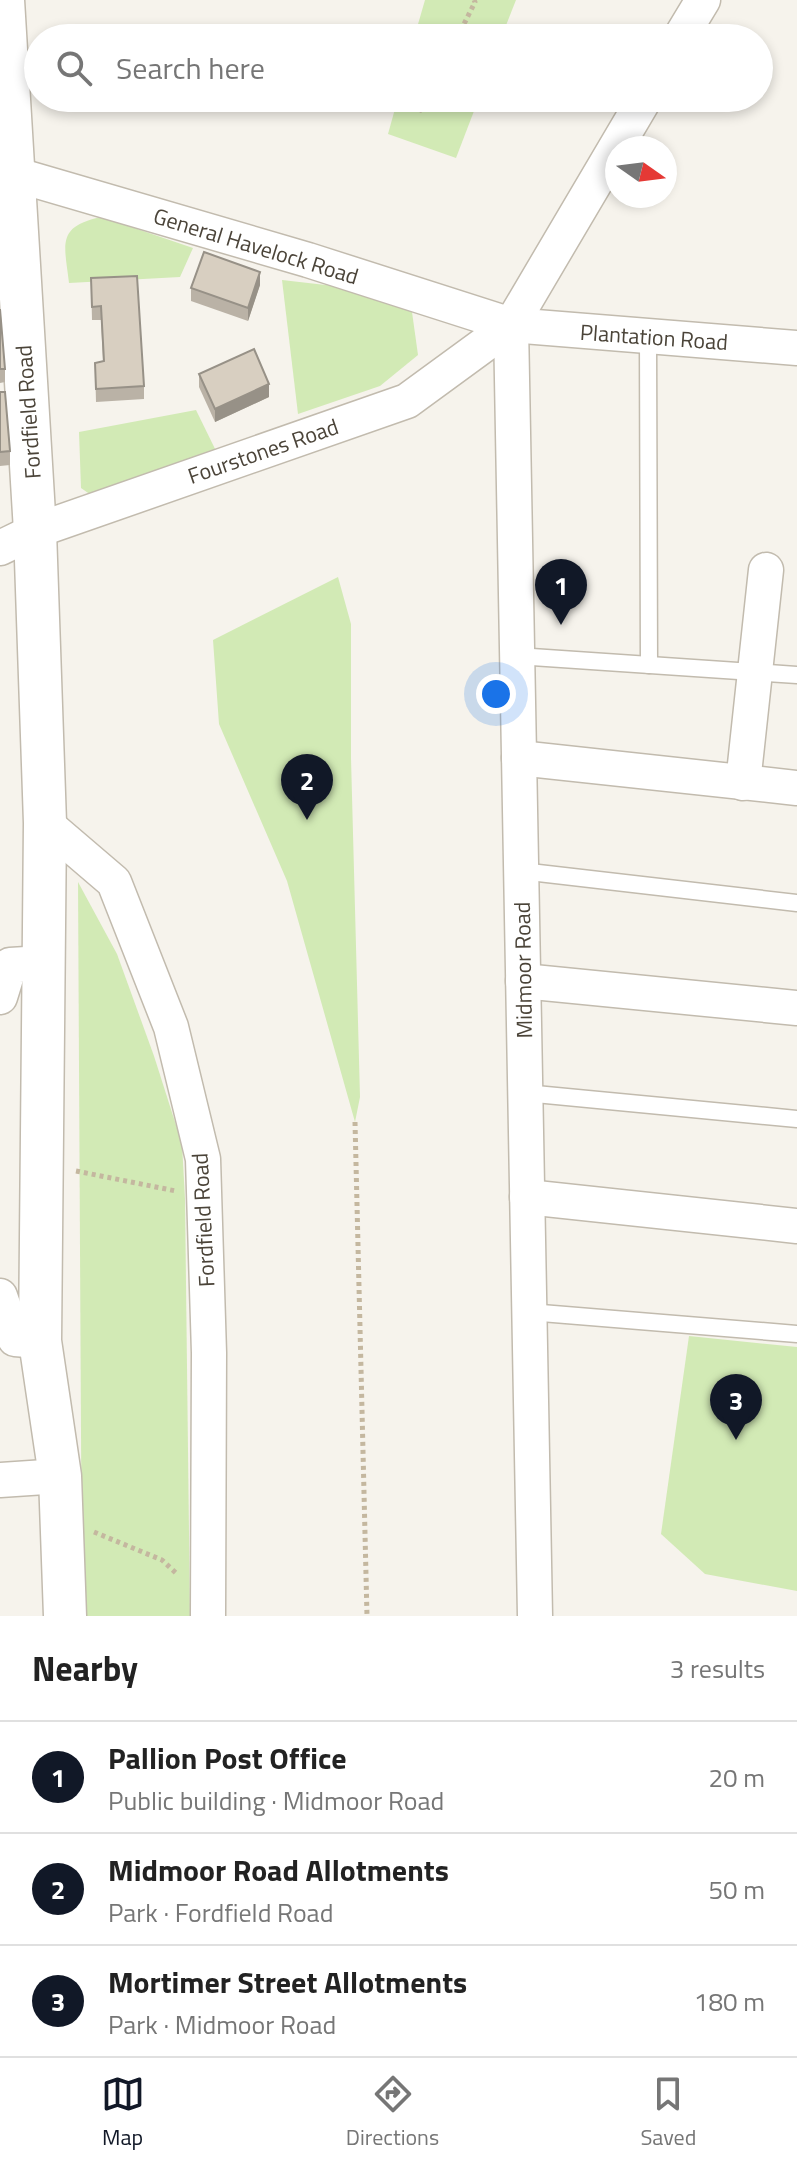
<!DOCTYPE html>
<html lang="en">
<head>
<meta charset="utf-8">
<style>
  body { margin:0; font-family:"Titillium Web",sans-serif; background:#f6f6f6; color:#222 }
  .compass { position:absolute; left:605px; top:136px; width:72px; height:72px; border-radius:50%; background:#fff; box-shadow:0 4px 12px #0003; rotate:104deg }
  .you { position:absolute; left:496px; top:694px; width:28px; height:28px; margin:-20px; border:6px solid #fff; border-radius:50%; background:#1a73e8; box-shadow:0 0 0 12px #1a73e833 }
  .badge { display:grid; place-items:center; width:52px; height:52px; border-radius:50%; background:#111827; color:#fff; font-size:26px; font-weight:700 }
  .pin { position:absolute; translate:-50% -66px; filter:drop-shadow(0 2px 4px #0008) }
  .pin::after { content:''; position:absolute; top:42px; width:28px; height:24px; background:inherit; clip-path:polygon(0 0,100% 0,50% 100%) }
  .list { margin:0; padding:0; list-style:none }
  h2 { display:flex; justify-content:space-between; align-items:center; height:104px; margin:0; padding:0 32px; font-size:34px }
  h2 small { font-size:26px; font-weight:400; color:#767676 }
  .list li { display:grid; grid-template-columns:52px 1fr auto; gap:24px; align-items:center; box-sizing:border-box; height:112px; padding:0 32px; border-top:2px solid #e0e0e0 }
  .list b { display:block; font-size:30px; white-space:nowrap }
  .list p { margin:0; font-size:26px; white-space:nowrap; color:#767676 }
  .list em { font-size:26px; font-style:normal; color:#767676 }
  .icon { flex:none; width:44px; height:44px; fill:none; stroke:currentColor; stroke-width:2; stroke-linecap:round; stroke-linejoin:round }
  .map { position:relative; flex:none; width:797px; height:1616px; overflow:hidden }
  .search { position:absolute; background:#fff; box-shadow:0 4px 12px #0003; left:24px; right:24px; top:24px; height:88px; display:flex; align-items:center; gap:20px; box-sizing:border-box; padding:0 28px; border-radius:44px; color:#767676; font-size:30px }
  .sheet { height:440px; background:#fff }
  nav { display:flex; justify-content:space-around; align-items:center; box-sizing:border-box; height:112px; border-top:2px solid #e0e0e0; background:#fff; font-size:22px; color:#767676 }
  nav a { display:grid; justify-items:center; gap:4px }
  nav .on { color:#111827 }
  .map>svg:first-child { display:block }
</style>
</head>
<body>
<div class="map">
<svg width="797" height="1616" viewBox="0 0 797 1616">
  <rect width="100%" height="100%" fill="#f6f3ec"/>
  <g fill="#d2eab5">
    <path d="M 425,0 L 516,0 L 501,38 L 414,38 Z"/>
    <path d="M 398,98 L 479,98 L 456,158 L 388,134 Z"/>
    <path d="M 102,217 L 193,248 L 180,277 L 69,283 C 65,246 55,226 102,217 Z"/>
    <path d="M 282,280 L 343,287 L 412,312 L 418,355 L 380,386 L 298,414 Z"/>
    <path d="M 196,410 L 218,455 L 91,495 L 81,488 L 79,432 Z"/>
    <path d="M 338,577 L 351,624 L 351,758 L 360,1097 L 355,1122 L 287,881 L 219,724 L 213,640 Z"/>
    <path d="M 78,882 L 117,954 L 154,1056 L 182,1144 L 185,1199 L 190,1616 L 82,1616 Z"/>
    <path d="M 689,1336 L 797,1347 L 797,1591 L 705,1574 L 661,1534 Z"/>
  </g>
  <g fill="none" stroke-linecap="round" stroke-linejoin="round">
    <defs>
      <g id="service">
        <path d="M 648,337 L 649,665"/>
        <path d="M 517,656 L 797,675"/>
        <path d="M 521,871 L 797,903"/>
        <path d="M 525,1093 L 797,1119"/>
        <path d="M 529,1312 L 797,1334"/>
      </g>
      <g id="minor">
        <path d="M 680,38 L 703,0"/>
        <path d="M 0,170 L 308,260 L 511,325 L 797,348"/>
        <path d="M 511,325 L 535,1616"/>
        <path d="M 0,548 L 35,531 L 407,401 L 511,325 L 645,98"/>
        <path d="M 519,758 L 797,788"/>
        <path d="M 743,783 L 766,570"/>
        <path d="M 45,823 L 114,882 L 171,1027 L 203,1159 L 209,1353 L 208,1616"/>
        <path d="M 523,981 L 797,1008"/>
        <path d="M 0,997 L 10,965 L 43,963"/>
        <path d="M 527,1197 L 797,1226"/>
        <path d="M 0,1296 L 15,1339 L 40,1341"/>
        <path d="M 0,1480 L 60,1476"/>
      </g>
      <path id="tertiary" d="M 3,0 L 35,531 L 45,823 L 40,1341 L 60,1476 L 65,1616"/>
    </defs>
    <use href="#service" stroke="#c2bbae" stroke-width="19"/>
    <use href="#minor" stroke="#c2bbae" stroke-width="37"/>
    <use href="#tertiary" stroke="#c2bbae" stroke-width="45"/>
    <g stroke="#c4b79f" stroke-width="5" stroke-dasharray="4 4" stroke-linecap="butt">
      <path d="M 457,38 L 475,2 L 474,0"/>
      <path d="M 419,112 L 426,98"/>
      <path d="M 355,1122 L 367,1616"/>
      <path d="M 76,1171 L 176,1191"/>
      <path d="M 94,1532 L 162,1560 L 177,1574"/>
    </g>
    <use href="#service" stroke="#fff" stroke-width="16"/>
    <use href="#minor" stroke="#fff" stroke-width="34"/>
    <use href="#tertiary" stroke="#fff" stroke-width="42"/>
  </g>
  <g fill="#bab2a6">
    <path d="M 91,278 L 144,386 L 144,399 L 96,402 L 95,363 L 103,362 L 101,320 L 92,320 Z"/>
    <path d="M 260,285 L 248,321 L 191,301 L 191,288 Z"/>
    <path d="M 0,309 L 5,369 L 5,382 L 0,383 Z"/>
    <path d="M 199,374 L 269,397 L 215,422 L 199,387 Z"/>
    <path d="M 0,392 L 10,451 L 10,465 L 0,466 Z"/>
  </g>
  <g fill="#979187">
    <path d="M 260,272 L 260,285 L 248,321 L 248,308 Z"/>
    <path d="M 269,384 L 269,397 L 215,422 L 215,409 Z"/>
  </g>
  <g fill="#d8cfc1" stroke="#979187" stroke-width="2">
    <path d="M 204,252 L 260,272 L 248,308 L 191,288 Z"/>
    <path d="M 137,276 L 144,386 L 96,389 L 95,363 L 104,361 L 101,306 L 92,307 L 91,278 Z"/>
    <path d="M 0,309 L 5,369 L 0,369 Z"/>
    <path d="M 254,349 L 269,384 L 215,409 L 199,374 Z"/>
    <path d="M 0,392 L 5,392 L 10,451 L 0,452 Z"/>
  </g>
  <g text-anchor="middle" stroke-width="6" stroke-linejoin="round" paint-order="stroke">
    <g font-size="22" fill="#4b4439" stroke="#fff">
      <text transform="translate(256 246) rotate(17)" y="8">General Havelock Road</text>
      <text transform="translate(654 337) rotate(4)" y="8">Plantation Road</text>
      <text transform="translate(28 412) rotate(-94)" y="8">Fordfield Road</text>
      <text transform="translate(263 451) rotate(-19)" y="8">Fourstones Road</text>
      <text transform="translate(523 970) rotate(-91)" y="8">Midmoor Road</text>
      <text transform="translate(203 1220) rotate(-93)" y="8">Fordfield Road</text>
    </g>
  </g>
</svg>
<svg class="compass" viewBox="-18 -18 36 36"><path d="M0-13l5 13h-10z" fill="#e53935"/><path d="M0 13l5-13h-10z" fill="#767676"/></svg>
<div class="you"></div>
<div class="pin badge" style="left:561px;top:625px">1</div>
<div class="pin badge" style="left:307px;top:820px">2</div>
<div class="pin badge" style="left:736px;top:1440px">3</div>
<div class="search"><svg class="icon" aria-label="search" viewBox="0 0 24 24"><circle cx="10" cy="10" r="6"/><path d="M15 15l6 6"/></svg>Search here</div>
</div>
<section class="sheet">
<h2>Nearby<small>3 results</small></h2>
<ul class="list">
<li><span class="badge">1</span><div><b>Pallion Post Office</b><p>Public building · Midmoor Road</p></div><em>20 m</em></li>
<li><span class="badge">2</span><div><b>Midmoor Road Allotments</b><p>Park · Fordfield Road</p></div><em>50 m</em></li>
<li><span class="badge">3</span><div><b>Mortimer Street Allotments</b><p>Park · Midmoor Road</p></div><em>180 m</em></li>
</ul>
</section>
<nav>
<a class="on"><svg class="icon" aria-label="map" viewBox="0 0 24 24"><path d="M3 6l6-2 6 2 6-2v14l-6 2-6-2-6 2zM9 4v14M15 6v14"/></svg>Map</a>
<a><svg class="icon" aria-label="directions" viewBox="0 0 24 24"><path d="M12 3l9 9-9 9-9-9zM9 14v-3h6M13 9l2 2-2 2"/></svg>Directions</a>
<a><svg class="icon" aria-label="saved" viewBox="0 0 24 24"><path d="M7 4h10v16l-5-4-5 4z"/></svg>Saved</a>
</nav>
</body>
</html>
